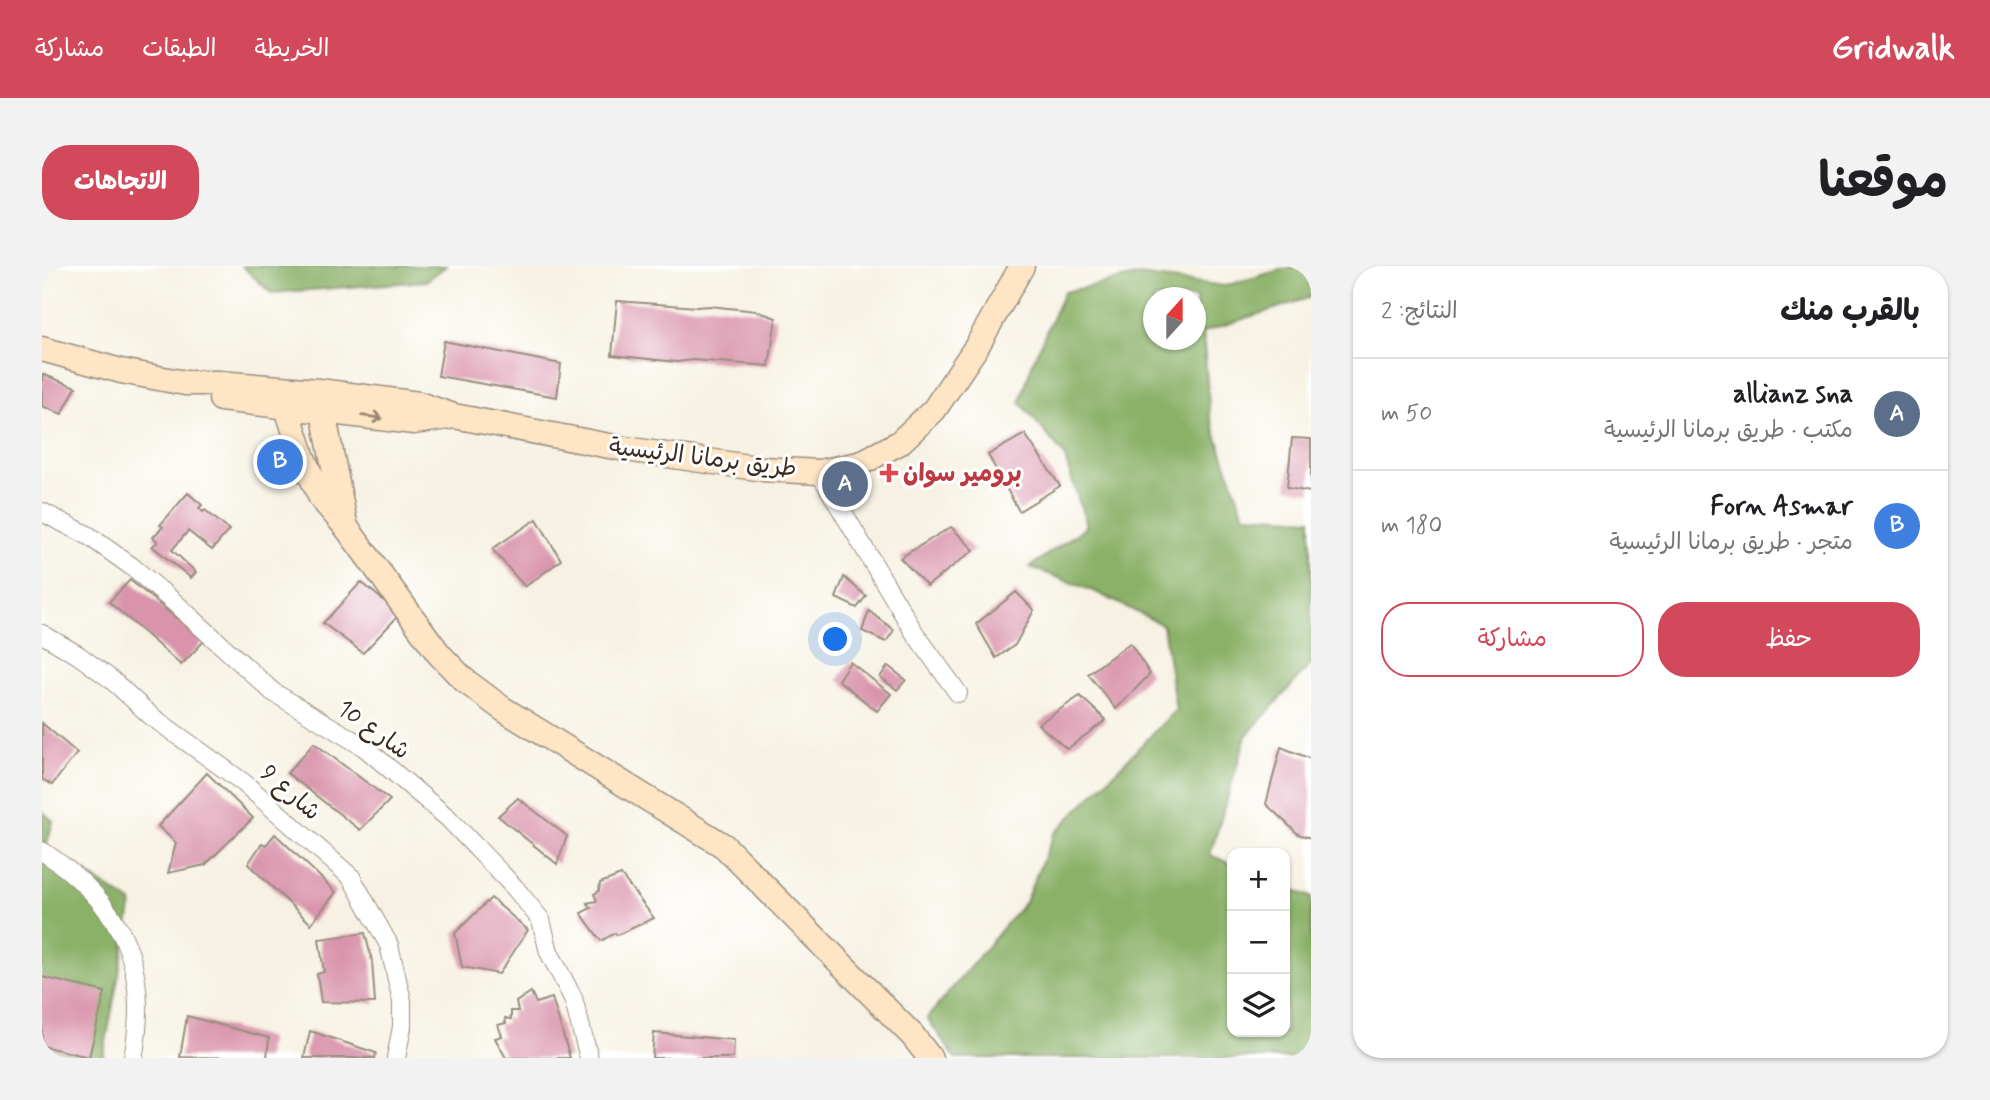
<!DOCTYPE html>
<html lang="ar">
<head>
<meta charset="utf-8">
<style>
  body { margin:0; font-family:Mynerve,"Playpen Sans Arabic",sans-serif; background:#f2f2f2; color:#202124; direction:rtl }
  .controls { position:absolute; right:21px; bottom:21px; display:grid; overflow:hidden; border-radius:14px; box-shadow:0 2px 5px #0004 }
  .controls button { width:63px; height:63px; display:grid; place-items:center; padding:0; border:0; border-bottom:2px solid #e0e0e0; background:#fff; color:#202124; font:35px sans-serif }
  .compass { position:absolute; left:1101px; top:21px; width:63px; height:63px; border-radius:50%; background:#fff; box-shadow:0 2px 5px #0004; rotate:21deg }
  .you { position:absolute; left:794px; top:374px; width:24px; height:24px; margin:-18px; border:5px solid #fff; border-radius:50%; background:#1a73e8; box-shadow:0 0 0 10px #1a73e833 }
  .badge { display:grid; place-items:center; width:46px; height:46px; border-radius:50%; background:#d1495b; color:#fff; font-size:23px; font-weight:700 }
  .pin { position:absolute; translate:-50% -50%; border:4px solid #fff; box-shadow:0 2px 7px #0006 }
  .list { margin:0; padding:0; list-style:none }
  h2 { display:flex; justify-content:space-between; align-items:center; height:91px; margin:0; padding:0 28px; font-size:30px }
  h2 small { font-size:23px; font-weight:400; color:#757577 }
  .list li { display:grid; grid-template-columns:46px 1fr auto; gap:21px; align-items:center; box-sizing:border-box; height:112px; padding:0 28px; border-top:2px solid #e0e0e0 }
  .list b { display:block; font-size:26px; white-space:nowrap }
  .list p { margin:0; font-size:23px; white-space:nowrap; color:#757577 }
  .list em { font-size:23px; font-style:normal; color:#757577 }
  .actions { display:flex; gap:14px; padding:21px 28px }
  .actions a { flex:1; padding:16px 0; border:2px solid #d1495b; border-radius:28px; text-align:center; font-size:24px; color:#d1495b }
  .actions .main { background:#d1495b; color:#fff }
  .icon { flex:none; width:38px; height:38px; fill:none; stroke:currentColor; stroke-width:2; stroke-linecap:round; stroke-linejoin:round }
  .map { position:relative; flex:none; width:1269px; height:792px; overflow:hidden; direction:ltr; border-radius:28px }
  header { display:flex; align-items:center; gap:42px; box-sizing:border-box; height:98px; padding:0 35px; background:#d1495b; color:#fff }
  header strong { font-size:33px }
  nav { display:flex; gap:38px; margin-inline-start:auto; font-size:24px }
  .intro { display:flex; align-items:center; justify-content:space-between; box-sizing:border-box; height:168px; padding:0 42px }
  h1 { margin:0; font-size:49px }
  .button { padding:18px 32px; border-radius:28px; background:#d1495b; color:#fff; font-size:24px; font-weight:700 }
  main { display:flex; gap:42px; padding:0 42px }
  aside { flex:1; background:#fff; border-radius:28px; box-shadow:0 2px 5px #0004 }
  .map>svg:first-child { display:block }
</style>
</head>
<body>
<header>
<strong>Gridwalk</strong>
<nav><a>الخريطة</a><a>الطبقات</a><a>مشاركة</a></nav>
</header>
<div class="intro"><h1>موقعنا</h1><a class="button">الاتجاهات</a></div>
<main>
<aside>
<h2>بالقرب منك<small>النتائج: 2</small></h2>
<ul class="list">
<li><span class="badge" style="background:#5c6f8a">A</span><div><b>allianz sna</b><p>مكتب · طريق برمانا الرئيسية</p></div><em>50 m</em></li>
<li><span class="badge" style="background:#3f7fe0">B</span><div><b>Forn Asmar</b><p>متجر · طريق برمانا الرئيسية</p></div><em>180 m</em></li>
</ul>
<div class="actions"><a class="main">حفظ</a><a>مشاركة</a></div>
</aside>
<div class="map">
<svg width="1269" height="792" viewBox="0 0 1269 792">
  <rect width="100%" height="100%" fill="#fff"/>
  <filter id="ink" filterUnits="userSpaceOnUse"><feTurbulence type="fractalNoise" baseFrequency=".0143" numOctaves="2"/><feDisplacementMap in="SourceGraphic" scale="14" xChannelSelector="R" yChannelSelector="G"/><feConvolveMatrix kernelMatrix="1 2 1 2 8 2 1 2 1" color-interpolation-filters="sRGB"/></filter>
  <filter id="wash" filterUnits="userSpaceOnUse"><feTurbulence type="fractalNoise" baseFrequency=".00686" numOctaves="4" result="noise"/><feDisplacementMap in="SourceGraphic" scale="28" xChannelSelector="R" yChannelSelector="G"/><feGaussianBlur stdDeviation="1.57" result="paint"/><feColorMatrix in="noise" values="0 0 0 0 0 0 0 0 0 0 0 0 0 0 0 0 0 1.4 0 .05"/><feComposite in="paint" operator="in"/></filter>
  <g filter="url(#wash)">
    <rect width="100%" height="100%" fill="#f6f1e2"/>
    <g fill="#8ab167" stroke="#626e42" stroke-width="2" fill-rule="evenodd">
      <path d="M 200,0 L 404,0 L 384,15 L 229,27 Z"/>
      <path d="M 1252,0 L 1269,0 L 1269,31 L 1161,66 L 1168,151 L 1202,249 L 1269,253 L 1269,400 L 1266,401 L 1204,470 L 1168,589 L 1190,598 L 1190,766 L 1243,766 L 1243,620 L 1269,631 L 1269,792 L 913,792 L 885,752 L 983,636 L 1012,568 L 1134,444 L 1121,359 L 1052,325 L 988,301 L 1045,260 L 1022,189 L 978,136 L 991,95 L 1022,26 L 1098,9 L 1183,20 ZM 1112,32 L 1154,32 L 1154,74 L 1112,74 Z"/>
      <path d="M 0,545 L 11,555 L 4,582 L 90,637 L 61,792 L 0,792 Z"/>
    </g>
    <g id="blocks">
      <g fill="#d993aa">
        <path d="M 575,35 L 655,41 L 667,40 L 715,45 L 734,52 L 727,100 L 651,94 L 635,96 L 570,89 Z"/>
        <path d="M 402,75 L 519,98 L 515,131 L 396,110 Z"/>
        <path d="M 0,108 L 34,121 L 20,148 L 0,140 Z"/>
        <path d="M 983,168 L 1018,220 L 977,245 L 946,189 Z"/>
        <path d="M 1250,172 L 1269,173 L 1269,226 L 1245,222 Z"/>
        <path d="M 146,227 L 160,239 L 157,242 L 161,246 L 163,244 L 187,264 L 170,284 L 146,265 L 130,284 L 154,306 L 149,312 L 110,280 L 116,276 L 111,271 L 121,261 L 118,259 Z"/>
        <path d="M 495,253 L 519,294 L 483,321 L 450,283 Z"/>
        <path d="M 909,261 L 932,284 L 885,320 L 858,292 Z"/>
        <path d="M 802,311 L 824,330 L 815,342 L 794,332 Z"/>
        <path d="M 88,314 L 162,375 L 139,399 L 67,336 Z"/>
        <path d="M 319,316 L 358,348 L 321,387 L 281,357 Z"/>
        <path d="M 974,326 L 992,344 L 973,379 L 954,392 L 934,358 Z"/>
        <path d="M 827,345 L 852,364 L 844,376 L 820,365 Z"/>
        <path d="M 1088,377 L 1108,408 L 1074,443 L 1046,408 Z"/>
        <path d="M 808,396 L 849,428 L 835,445 L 796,414 Z"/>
        <path d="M 846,400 L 864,414 L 855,424 L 838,411 Z"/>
        <path d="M 1038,430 L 1064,454 L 1025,483 L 996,458 Z"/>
        <path d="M 0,457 L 35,487 L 10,519 L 0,513 Z"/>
        <path d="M 272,477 L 348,534 L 318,564 L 245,507 Z"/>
        <path d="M 1239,481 L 1269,493 L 1269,572 L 1256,568 L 1224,538 Z"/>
        <path d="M 165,507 L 211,552 L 163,599 L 126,607 L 134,577 L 116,560 Z"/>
        <path d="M 476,532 L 525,570 L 515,598 L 456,550 Z"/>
        <path d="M 233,568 L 294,626 L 269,658 L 206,598 L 220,577 L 224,579 Z"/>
        <path d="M 579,609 L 612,652 L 575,669 L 573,667 L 559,675 L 539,647 L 549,642 L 545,637 L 555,635 L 552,628 L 557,625 L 558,617 Z"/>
        <path d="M 449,632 L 486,664 L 457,708 L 420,701 L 413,667 Z"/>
        <path d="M 323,667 L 330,695 L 333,737 L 279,736 L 275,708 L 282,706 L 277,673 Z"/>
        <path d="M 0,711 L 63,726 L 47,791 L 0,780 Z"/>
        <path d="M 489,726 L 494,737 L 510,732 L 528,792 L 464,792 L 453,772 L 460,770 L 456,759 L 464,757 L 463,752 L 469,753 L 469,745 L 476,745 L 474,736 Z"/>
        <path d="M 145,750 L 227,772 L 225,792 L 138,791 Z"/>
        <path d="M 268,765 L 334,787 L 333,792 L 262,792 Z"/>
        <path d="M 612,767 L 692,774 L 691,792 L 610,792 Z"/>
      </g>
    </g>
  </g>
  <g filter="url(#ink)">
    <use href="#blocks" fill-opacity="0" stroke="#988e80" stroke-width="2"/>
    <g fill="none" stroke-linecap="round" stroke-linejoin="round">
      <defs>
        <g id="street">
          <path d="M 777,206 L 872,366 L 916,427"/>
          <path d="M 0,246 L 47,270 L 89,300 L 132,336 L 231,426 L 322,481 L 406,552 L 473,622 L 499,654 L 507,686 L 531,732 L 547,792"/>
          <path d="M 0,368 L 36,389 L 70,414 L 109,450 L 202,517 L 309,611 L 347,679 L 360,735 L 360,761 L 354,792"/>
          <path d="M 0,585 C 79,637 109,698 91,792"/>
        </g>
        <g id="secondary">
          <path d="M 0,83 L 79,105 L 143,117 L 176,117 L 277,125 L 377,138 L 412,150 L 583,183 L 721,203 L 777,206 L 817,198 L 857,177 L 892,144 L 935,80 L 980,0"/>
          <path d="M 245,124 L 245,142 L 261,192 L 279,232 L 304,261 L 397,388 L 422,414 L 461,443 L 682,580 L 871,770 L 888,792"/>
          <path d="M 278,131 L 303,257"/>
          <path d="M 179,133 L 372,156 L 407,151"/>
        </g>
      </defs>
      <use href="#street" stroke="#988e80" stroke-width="20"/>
      <use href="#secondary" stroke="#988e80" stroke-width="27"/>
      <use href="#street" stroke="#fff" stroke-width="18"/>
      <use href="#secondary" stroke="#fde5c5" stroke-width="24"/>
    </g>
    <defs><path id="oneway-shaft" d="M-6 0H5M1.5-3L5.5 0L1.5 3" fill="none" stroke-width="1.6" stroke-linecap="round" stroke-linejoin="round" transform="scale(1.75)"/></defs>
    <use stroke="#9c8872" href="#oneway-shaft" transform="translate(330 151) rotate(7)"/>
  </g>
  <path fill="#e0444e" stroke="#fff" stroke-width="2.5" d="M843.5 196.5h7v7h7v7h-7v7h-7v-7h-7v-7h7z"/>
  <g text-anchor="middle" stroke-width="6" stroke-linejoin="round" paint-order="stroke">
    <g font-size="24" fill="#3b2a1e" stroke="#fff">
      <text transform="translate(661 191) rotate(7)" y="8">طريق برمانا الرئيسية</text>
      <text transform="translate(332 463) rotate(36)" y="8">شارع 10</text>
      <text transform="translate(249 526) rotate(41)" y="8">شارع 9</text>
    </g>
    <g font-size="24" font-weight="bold" fill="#be3a42" stroke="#fff" text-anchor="start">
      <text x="861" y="215">برومير سوان</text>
    </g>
  </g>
</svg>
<div class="controls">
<button>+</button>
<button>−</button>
<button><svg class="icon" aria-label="layers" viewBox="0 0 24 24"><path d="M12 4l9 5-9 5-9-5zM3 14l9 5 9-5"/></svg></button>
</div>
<svg class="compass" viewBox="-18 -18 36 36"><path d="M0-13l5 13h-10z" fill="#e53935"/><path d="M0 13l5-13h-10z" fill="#757577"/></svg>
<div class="you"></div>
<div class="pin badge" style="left:803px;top:218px;background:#5c6f8a">A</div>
<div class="pin badge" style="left:238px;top:196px;background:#3f7fe0">B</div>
</div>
</main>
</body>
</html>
